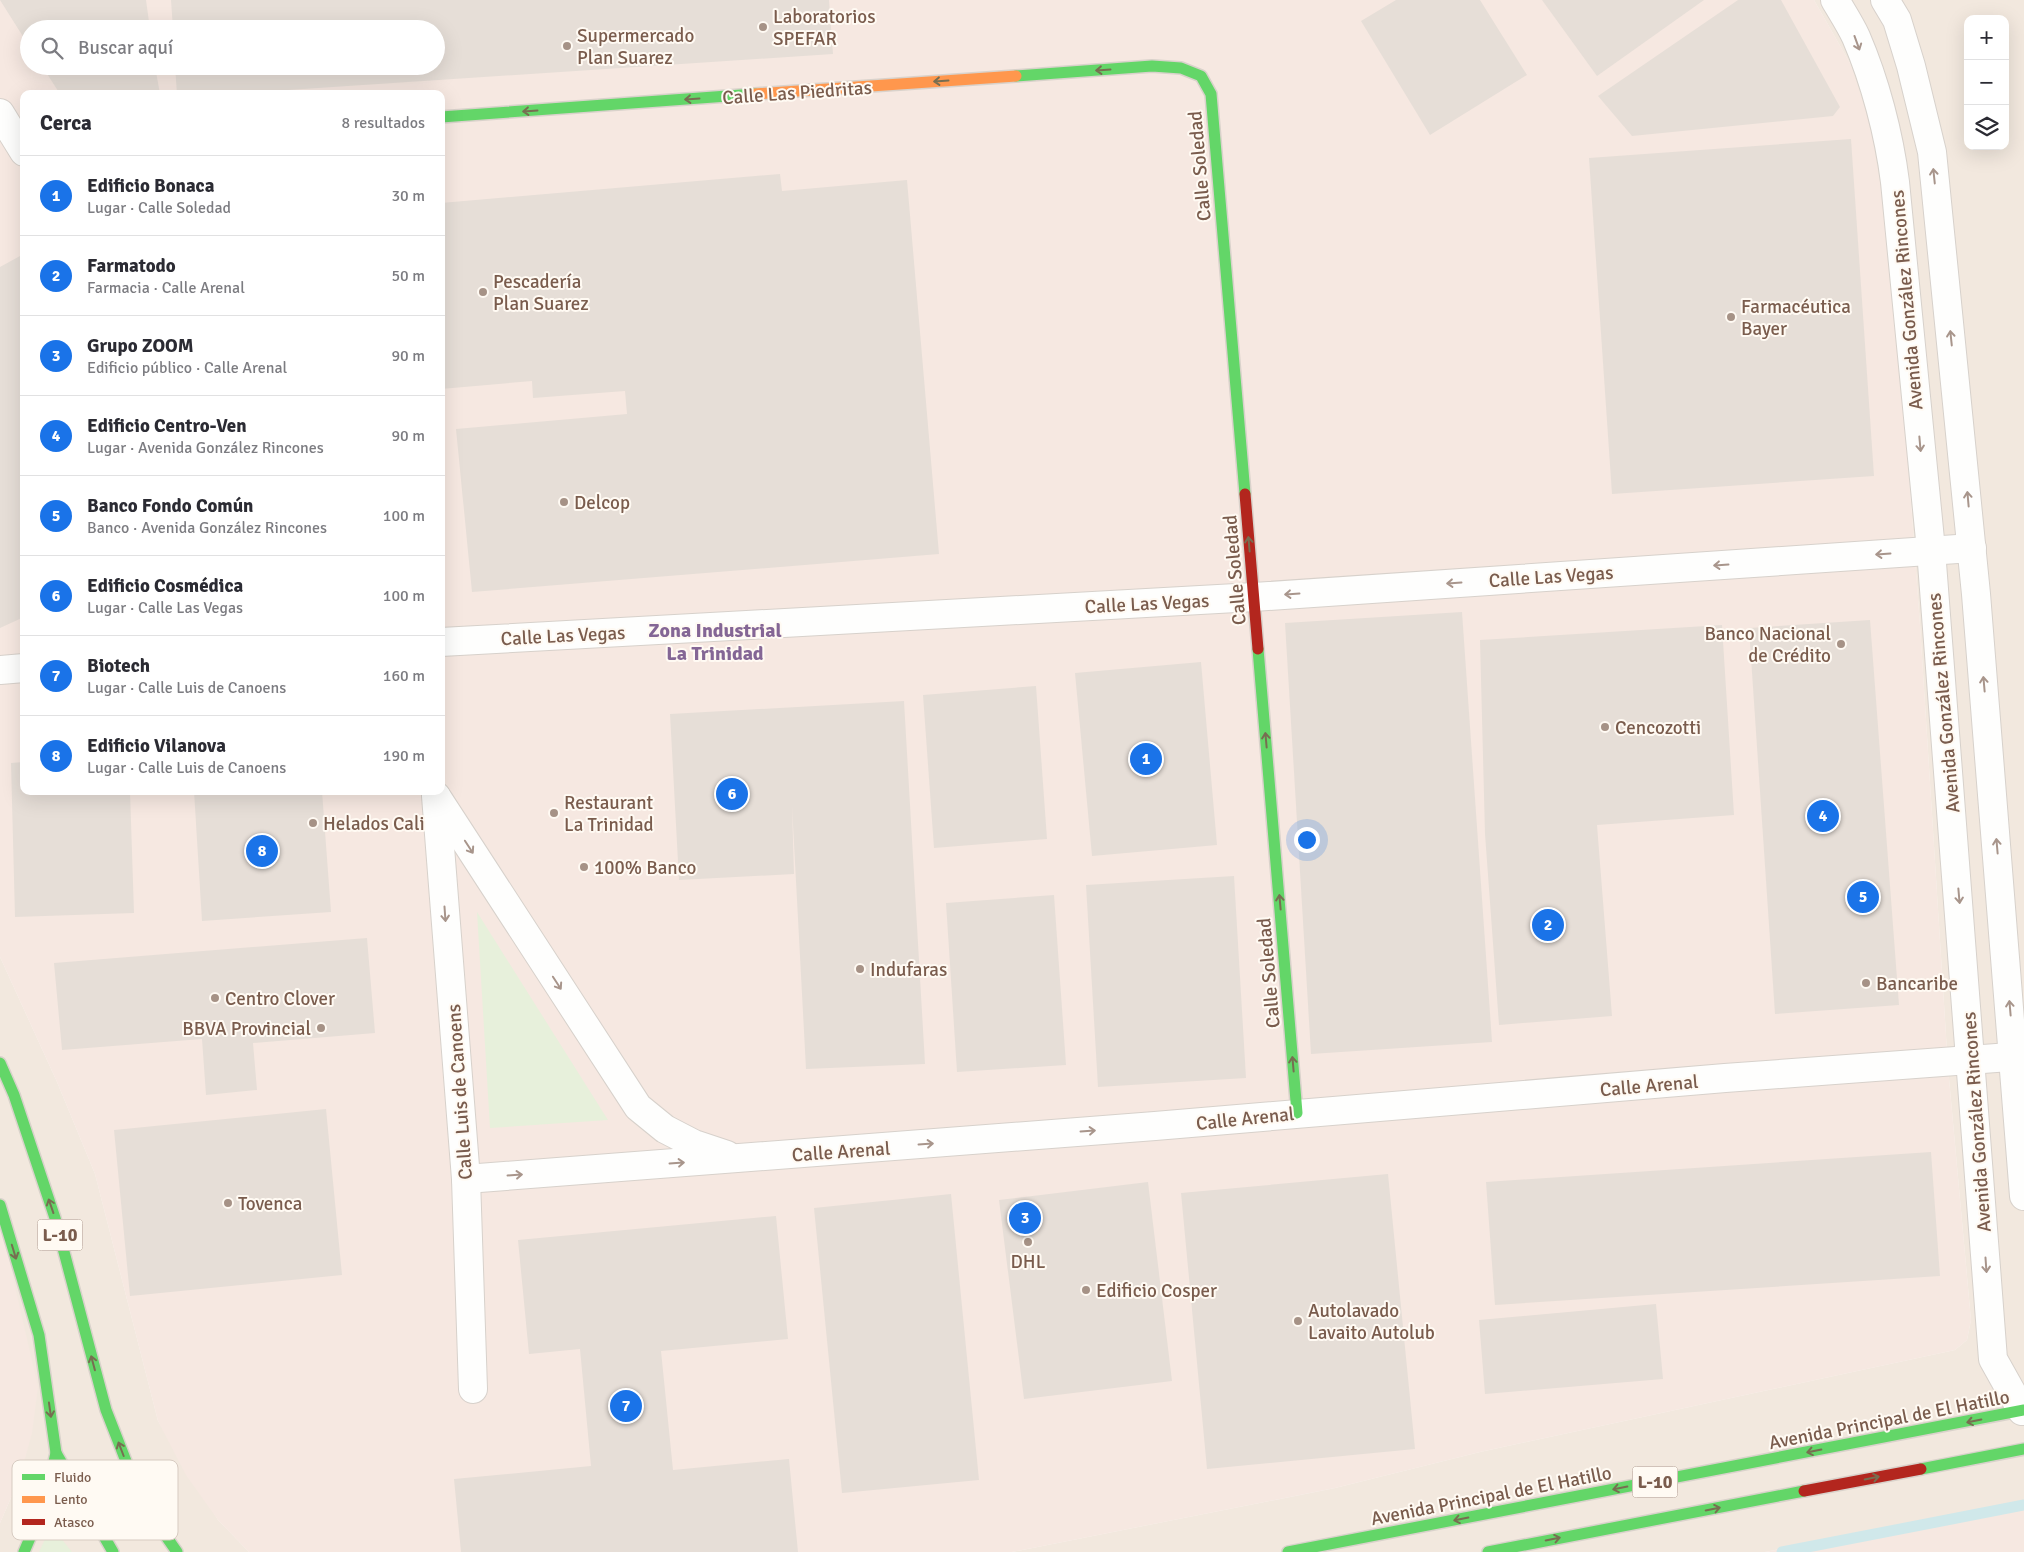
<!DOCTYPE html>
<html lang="es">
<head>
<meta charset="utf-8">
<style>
  body { margin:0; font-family:Signika,sans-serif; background:#f7f7f7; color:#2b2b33 }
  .controls { position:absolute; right:15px; top:15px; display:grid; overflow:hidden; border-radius:10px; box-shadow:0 5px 20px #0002 }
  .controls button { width:45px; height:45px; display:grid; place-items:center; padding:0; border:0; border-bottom:1px solid #e1e1e2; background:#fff; color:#2b2b33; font:25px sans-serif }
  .you { position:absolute; left:1306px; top:839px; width:18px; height:18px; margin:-12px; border:4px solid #fff; border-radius:50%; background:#1a73e8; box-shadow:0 0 0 8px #1a73e833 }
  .badge { display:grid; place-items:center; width:32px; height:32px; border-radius:50%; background:#1a73e8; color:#fff; font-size:16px; font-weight:700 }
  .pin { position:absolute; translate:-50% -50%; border:2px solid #fff; box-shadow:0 1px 5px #0006 }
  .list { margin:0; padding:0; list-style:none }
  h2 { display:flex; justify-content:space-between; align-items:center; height:65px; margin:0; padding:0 20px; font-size:21px }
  h2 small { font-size:16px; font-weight:400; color:#7c7c81 }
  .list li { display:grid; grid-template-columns:32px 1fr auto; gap:15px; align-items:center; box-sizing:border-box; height:80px; padding:0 20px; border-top:1px solid #e1e1e2 }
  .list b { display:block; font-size:19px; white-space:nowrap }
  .list p { margin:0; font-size:16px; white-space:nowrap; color:#7c7c81 }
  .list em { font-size:16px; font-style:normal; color:#7c7c81 }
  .icon { flex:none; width:28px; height:28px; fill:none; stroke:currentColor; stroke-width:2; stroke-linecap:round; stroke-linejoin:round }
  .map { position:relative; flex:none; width:2024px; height:1552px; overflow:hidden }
  .search { position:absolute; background:#fff; box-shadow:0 5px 20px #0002; left:20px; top:20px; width:425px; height:55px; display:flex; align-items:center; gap:12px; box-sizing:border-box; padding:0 18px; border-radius:28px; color:#7c7c81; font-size:19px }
  .panel { position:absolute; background:#fff; box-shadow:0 5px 20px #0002; left:20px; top:90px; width:425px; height:705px; border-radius:10px }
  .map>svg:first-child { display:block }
</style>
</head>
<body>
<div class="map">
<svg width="2024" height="1552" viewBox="0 0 2024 1552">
  <rect width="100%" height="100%" fill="#f9f5f0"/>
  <g fill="#f2e8de" fill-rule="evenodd">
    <path d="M 1814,0 L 2024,0 L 2024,1502 L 1765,1552 L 1012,1552 L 1335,1488 L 1480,1452 L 1955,1350 L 1967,1340 L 1971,1320 L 1948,1067 L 1920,625 L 1893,256 L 1851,65 ZM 1968,19 L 2005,19 L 2005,146 L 1968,146 Z"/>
    <path d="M 0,957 L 57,1082 L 95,1174 L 158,1421 L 218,1520 L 249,1552 L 0,1552 L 0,1523 L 20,1477 L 0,1221 Z"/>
  </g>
  <g fill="#f6e8e1" fill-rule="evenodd">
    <path d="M 0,0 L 1814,0 L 1851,65 L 1870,124 L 1893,256 L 1920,625 L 1948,1067 L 1971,1320 L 1967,1340 L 1955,1350 L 1480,1452 L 1335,1488 L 1012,1552 L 249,1552 L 218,1520 L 186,1475 L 158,1421 L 95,1174 L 57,1082 L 0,957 ZM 29,29 L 436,29 L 436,66 L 29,66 ZM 24,94 L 441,94 L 441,791 L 24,791 Z"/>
    <path d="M 0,1221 L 38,1387 L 32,1433 L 20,1477 L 0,1523 Z"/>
    <path d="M 2024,1502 L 2024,1552 L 1765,1552 Z"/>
  </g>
  <g fill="#e7f0db">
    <path d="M 477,912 L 608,1120 L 490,1128 Z"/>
    <path d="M 51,1526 L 72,1552 L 39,1552 Z"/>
  </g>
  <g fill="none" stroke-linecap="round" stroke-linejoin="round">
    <path stroke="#d0e8ea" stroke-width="11" d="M 1782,1552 L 2024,1505"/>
  </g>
  <g fill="#e6ded7">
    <path d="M 0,0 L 146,0 L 150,29 L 29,29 L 29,46 Z"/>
    <path d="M 171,0 L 829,0 L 833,54 L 227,94 L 177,94 L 175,66 L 436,66 L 436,29 L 173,29 Z"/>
    <path d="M 1396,0 L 1480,0 L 1527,75 L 1430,135 L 1361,21 Z"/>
    <path d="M 1542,0 L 1704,0 L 1597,76 Z"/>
    <path d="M 1738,0 L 1781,0 L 1840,107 L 1833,116 L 1632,136 L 1598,96 Z"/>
    <path d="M 42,66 L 155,66 L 160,94 L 60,94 Z"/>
    <path d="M 1851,139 L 1874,476 L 1612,494 L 1589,158 Z"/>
    <path d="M 780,174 L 782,191 L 907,180 L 939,554 L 472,592 L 456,429 L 627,414 L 625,391 L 533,398 L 532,381 L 441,389 L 441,203 Z"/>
    <path d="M 20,256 L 24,262 L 24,422 L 20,425 L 24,431 L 24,617 L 0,628 L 0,267 Z"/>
    <path d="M 1462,612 L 1492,1042 L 1311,1054 L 1285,623 Z"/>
    <path d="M 1870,620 L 1899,1005 L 1775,1014 L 1749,628 Z"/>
    <path d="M 1722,625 L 1734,815 L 1597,825 L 1612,1016 L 1499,1025 L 1485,834 L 1480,640 Z"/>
    <path d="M 1201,662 L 1217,845 L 1092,856 L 1075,673 Z"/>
    <path d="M 1036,686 L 1047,839 L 934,848 L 923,695 Z"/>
    <path d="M 904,701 L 925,1064 L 806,1069 L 792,806 L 794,874 L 679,880 L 670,714 Z"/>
    <path d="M 24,762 L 24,791 L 130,791 L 134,913 L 15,917 L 11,763 Z"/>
    <path d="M 194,791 L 322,791 L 331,912 L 202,921 Z"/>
    <path d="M 1234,876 L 1246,1078 L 1098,1087 L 1086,885 Z"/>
    <path d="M 1054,895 L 1066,1065 L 957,1072 L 946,903 Z"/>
    <path d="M 367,938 L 375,1033 L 253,1043 L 257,1090 L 206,1095 L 202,1039 L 62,1050 L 54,963 Z"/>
    <path d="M 326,1109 L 342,1275 L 130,1296 L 114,1130 Z"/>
    <path d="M 1931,1152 L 1940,1276 L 1495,1305 L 1486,1182 Z"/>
    <path d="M 1388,1174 L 1415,1449 L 1207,1469 L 1181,1193 Z"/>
    <path d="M 1148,1182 L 1172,1381 L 1024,1399 L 999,1200 Z"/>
    <path d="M 951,1194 L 979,1480 L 842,1493 L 814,1208 Z"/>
    <path d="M 776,1216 L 788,1339 L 661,1351 L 673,1470 L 789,1459 L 798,1552 L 461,1552 L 454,1479 L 591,1466 L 580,1349 L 529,1354 L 518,1240 Z"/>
    <path d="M 1656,1304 L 1663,1379 L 1485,1394 L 1479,1320 Z"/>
  </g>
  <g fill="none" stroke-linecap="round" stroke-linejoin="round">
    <defs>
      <g id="street">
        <path d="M 1835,0 C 1842,12 1850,24 1856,37 C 1875,81 1889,134 1895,182 L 1931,550 L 1993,1359 L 2022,1411"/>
        <path d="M 1885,0 L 1897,20 L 1911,66 L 1932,152 L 1976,594 L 2024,1196"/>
        <path d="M 0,113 L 24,152"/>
        <path d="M 441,642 L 1254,597 L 1972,548"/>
        <path d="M 0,670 L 24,668"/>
        <path d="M 436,796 L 466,1179 L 473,1389"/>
        <path d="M 438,799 L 638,1107 L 665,1129 L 694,1144 L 727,1155"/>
        <path d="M 466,1179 L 1155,1126 L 1725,1078 L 2024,1056"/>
      </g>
      <g id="fast">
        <path d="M 1016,76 L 1152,66 L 1181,68 L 1201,76 L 1211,94 L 1245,494"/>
        <path d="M 441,117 L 755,94"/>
        <path d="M 1258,649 L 1297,1113"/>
        <path d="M 0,1063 L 14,1095 L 55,1218 L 106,1410 L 142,1502 L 177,1552"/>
        <path d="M 0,1205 L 39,1335 L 56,1453 L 44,1505 L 24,1552"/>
        <path d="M 56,1453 L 113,1552"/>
        <path d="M 1921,1469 L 2024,1449"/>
        <path d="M 1288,1552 L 2024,1410"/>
        <path d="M 1488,1552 L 1804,1491"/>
      </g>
      <path id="slow" d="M 755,94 L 1016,76"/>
      <g id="jam">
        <path d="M 1245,494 L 1258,649"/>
        <path d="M 1804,1491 L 1921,1469"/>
      </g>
    </defs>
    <use href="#street" stroke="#d7d1cb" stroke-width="30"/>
    <use href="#fast" stroke="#d9d2cb" stroke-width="14"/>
    <use href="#slow" stroke="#d9d2cb" stroke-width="14"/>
    <use href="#jam" stroke="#d9d2cb" stroke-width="14"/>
    <use href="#street" stroke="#fefefd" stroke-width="28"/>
    <use href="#fast" stroke="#63d668" stroke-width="11"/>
    <use href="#slow" stroke="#ff974d" stroke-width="11"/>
    <use href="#jam" stroke="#b3261e" stroke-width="11"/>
  </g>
  <defs><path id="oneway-shaft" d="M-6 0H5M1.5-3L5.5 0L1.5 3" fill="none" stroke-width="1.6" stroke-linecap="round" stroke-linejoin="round" transform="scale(1.25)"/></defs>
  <g stroke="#a8958b">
    <use href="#oneway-shaft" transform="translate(1857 43) rotate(70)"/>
    <use href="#oneway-shaft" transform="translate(1934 176) rotate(-96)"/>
    <use href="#oneway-shaft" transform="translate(1951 338) rotate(-96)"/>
    <use href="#oneway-shaft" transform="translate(1920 444) rotate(85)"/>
    <use href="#oneway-shaft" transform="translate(1968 499) rotate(-95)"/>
    <use href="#oneway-shaft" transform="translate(1883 554) rotate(176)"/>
    <use href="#oneway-shaft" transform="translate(1721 565) rotate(176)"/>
    <use href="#oneway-shaft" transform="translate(1454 583) rotate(176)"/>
    <use href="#oneway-shaft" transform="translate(1292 594) rotate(176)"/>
    <use href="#oneway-shaft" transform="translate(1984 684) rotate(-95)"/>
    <use href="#oneway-shaft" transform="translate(1997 846) rotate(-95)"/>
    <use href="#oneway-shaft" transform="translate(469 847) rotate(57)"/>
    <use href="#oneway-shaft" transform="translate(1959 896) rotate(85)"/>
    <use href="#oneway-shaft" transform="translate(445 914) rotate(86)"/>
    <use href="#oneway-shaft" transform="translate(557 983) rotate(57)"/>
    <use href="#oneway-shaft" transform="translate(2010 1008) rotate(-95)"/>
    <use href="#oneway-shaft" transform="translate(1088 1131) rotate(-4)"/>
    <use href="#oneway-shaft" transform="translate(926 1144) rotate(-4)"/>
    <use href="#oneway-shaft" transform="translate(677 1163) rotate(-4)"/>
    <use href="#oneway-shaft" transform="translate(515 1175) rotate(-4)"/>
    <use href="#oneway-shaft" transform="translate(1986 1265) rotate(86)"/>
  </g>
  <g stroke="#776e51">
    <use href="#oneway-shaft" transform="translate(1103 70) rotate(176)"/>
    <use href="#oneway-shaft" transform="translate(941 81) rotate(176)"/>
    <use href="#oneway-shaft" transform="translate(692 99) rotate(176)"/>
    <use href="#oneway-shaft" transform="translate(530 111) rotate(176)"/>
    <use href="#oneway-shaft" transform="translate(1249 544) rotate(-95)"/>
    <use href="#oneway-shaft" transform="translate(1266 740) rotate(-95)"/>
    <use href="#oneway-shaft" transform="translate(1280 902) rotate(-95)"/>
    <use href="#oneway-shaft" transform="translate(1293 1064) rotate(-95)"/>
    <use href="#oneway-shaft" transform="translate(51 1206) rotate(-109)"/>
    <use href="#oneway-shaft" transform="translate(14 1252) rotate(73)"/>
    <use href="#oneway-shaft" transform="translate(93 1363) rotate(-105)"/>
    <use href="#oneway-shaft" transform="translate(50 1410) rotate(82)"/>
    <use href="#oneway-shaft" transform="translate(1974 1421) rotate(168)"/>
    <use href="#oneway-shaft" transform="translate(121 1449) rotate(-111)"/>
    <use href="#oneway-shaft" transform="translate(1814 1451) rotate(169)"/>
    <use href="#oneway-shaft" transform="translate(1872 1478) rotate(-11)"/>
    <use href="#oneway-shaft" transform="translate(1620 1488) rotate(169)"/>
    <use href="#oneway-shaft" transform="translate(1713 1509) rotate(-11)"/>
    <use href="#oneway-shaft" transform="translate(1461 1519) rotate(169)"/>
    <use href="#oneway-shaft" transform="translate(1553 1539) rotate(-11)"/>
  </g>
  <g fill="#a69286" stroke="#fffaf3" stroke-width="2">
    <circle cx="763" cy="27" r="5"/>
    <circle cx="567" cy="46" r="5"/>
    <circle cx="483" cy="292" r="5"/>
    <circle cx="1731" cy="317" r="5"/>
    <circle cx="564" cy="502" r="5"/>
    <circle cx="1841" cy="644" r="5"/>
    <circle cx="1605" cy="727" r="5"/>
    <circle cx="554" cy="813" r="5"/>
    <circle cx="313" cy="823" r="5"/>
    <circle cx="584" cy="867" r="5"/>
    <circle cx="860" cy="969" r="5"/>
    <circle cx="1866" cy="983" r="5"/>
    <circle cx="215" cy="998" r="5"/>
    <circle cx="321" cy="1028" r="5"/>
    <circle cx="228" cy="1203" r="5"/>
    <circle cx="1028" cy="1242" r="5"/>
    <circle cx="1086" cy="1290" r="5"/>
    <circle cx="1298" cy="1321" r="5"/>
  </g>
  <g text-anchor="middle" stroke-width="4" stroke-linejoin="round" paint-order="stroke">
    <g fill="#fffaf3" stroke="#a28b7f" stroke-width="1">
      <rect x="37.5" y="1219.5" width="45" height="31" rx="4"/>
      <rect x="1632.5" y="1466.5" width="45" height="31" rx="4"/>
    </g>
    <g font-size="18" font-weight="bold" fill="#7a5c4d">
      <text x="60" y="1241">L-10</text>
      <text x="1655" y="1488">L-10</text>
    </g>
    <g font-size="19" fill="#7a5c4d" stroke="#fffaf3" text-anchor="start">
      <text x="773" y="23">Laboratorios<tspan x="773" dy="22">SPEFAR</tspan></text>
      <text x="577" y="42">Supermercado<tspan x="577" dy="22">Plan Suarez</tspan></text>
      <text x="493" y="288">Pescadería<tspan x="493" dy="22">Plan Suarez</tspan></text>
      <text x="1741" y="313">Farmacéutica<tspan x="1741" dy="22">Bayer</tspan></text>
      <text x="574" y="509">Delcop</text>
      <text x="1831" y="640" text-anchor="end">Banco Nacional<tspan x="1831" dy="22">de Crédito</tspan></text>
      <text x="1615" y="734">Cencozotti</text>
      <text x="564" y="809">Restaurant<tspan x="564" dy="22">La Trinidad</tspan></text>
      <text x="323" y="830">Helados Cali</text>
      <text x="594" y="874">100% Banco</text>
      <text x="870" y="976">Indufaras</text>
      <text x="1876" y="990">Bancaribe</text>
      <text x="225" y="1005">Centro Clover</text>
      <text x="311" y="1035" text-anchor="end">BBVA Provincial</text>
      <text x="238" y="1210">Tovenca</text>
      <text x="1028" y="1268" text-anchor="middle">DHL</text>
      <text x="1096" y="1297">Edificio Cosper</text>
      <text x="1308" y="1317">Autolavado<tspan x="1308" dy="22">Lavaito Autolub</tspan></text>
    </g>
    <g font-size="19" fill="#7a5c4d" stroke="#fffaf3">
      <text transform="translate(797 92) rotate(-4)" y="7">Calle Las Piedritas</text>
      <text transform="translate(1199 166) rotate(-95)" y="7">Calle Soledad</text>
      <text transform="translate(1906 300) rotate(-95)" y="7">Avenida González Rincones</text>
      <text transform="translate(1234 570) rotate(-95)" y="7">Calle Soledad</text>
      <text transform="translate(1551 576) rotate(-4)" y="7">Calle Las Vegas</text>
      <text transform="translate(1147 603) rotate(-3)" y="7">Calle Las Vegas</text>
      <text transform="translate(563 635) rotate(-3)" y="7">Calle Las Vegas</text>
      <text transform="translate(1943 703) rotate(-95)" y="7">Avenida González Rincones</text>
      <text transform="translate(1268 973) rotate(-95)" y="7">Calle Soledad</text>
      <text transform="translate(1649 1085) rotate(-5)" y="7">Calle Arenal</text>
      <text transform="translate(459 1092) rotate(-94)" y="7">Calle Luis de Canoens</text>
      <text transform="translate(1245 1118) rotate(-6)" y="7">Calle Arenal</text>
      <text transform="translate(1976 1122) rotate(-94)" y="7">Avenida González Rincones</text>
      <text transform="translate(841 1151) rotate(-4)" y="7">Calle Arenal</text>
      <text transform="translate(1889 1419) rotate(-11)" y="7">Avenida Principal de El Hatillo</text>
      <text transform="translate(1491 1495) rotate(-11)" y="7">Avenida Principal de El Hatillo</text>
    </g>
    <g font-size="20" font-weight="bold" fill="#846695" stroke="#fffaf3">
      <text x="715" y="637">Zona Industrial<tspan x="715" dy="23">La Trinidad</tspan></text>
    </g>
  </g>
  <rect x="12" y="1460" width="166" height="80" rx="8" fill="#fffaf3" stroke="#d7cbc1" stroke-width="1"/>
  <rect x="22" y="1474" width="23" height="6" fill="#63d668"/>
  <rect x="22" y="1496" width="23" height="7" fill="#ff974d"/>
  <rect x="22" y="1519" width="23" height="6" fill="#b3261e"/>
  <g font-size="14" fill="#7a5c4d">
    <text x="54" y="1482">Fluido</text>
    <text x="54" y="1504">Lento</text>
    <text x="54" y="1527">Atasco</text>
  </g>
</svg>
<div class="controls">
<button>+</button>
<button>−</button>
<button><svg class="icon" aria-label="layers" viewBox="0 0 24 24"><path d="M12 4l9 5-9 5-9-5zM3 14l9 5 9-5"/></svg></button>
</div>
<div class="you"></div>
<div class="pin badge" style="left:1146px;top:759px">1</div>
<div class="pin badge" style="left:1548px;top:925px">2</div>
<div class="pin badge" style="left:1025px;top:1218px">3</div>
<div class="pin badge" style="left:1823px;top:816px">4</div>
<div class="pin badge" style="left:1863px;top:897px">5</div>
<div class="pin badge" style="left:732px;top:794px">6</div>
<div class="pin badge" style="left:626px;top:1406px">7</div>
<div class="pin badge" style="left:262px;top:851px">8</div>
<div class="search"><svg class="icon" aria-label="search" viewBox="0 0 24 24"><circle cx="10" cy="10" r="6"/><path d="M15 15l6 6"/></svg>Buscar aquí</div>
<section class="panel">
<h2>Cerca<small>8 resultados</small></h2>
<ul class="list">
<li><span class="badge">1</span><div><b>Edificio Bonaca</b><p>Lugar · Calle Soledad</p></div><em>30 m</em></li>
<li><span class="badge">2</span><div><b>Farmatodo</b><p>Farmacia · Calle Arenal</p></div><em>50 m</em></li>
<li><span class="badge">3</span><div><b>Grupo ZOOM</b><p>Edificio público · Calle Arenal</p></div><em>90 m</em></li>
<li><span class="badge">4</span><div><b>Edificio Centro-Ven</b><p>Lugar · Avenida González Rincones</p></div><em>90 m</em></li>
<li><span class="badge">5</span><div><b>Banco Fondo Común</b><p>Banco · Avenida González Rincones</p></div><em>100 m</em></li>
<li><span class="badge">6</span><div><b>Edificio Cosmédica</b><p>Lugar · Calle Las Vegas</p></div><em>100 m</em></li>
<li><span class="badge">7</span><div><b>Biotech</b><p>Lugar · Calle Luis de Canoens</p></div><em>160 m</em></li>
<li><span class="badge">8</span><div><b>Edificio Vilanova</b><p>Lugar · Calle Luis de Canoens</p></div><em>190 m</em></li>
</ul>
</section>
</div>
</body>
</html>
